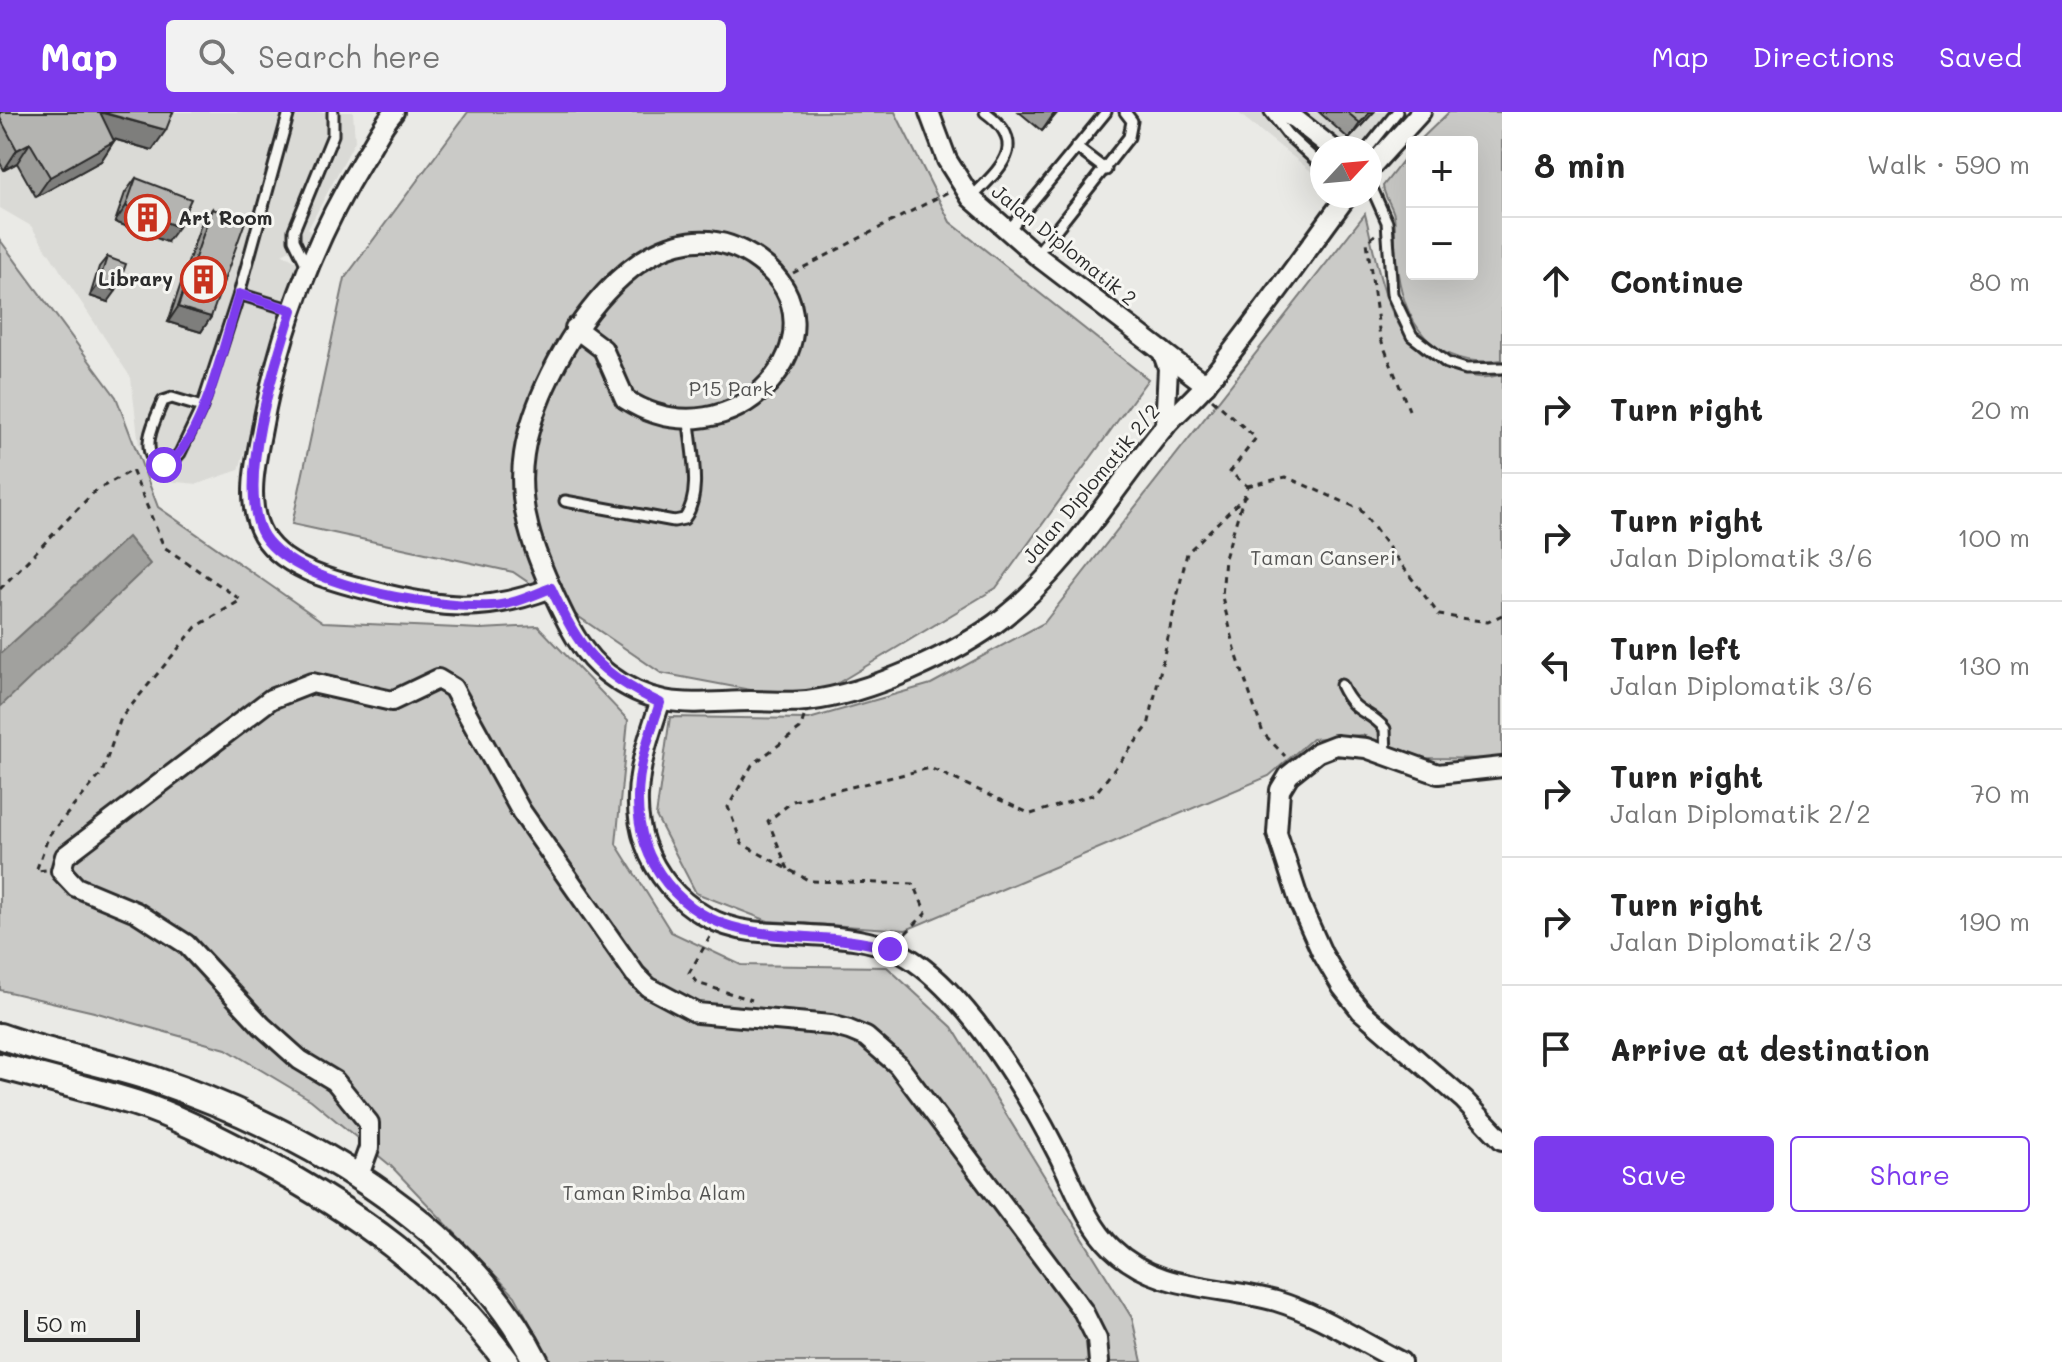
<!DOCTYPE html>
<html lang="en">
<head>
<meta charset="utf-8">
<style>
  body { margin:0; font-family:Mali,sans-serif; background:#f2f2f2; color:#222 }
  .controls { position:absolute; right:24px; top:24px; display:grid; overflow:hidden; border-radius:8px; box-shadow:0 8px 32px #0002 }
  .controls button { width:72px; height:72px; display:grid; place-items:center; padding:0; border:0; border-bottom:2px solid #e0e0e0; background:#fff; color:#222; font:40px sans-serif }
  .compass { position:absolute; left:1310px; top:24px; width:72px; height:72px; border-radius:50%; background:#fff; box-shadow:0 8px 32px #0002; rotate:64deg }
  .scale { position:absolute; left:24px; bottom:20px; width:116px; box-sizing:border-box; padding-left:8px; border:4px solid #2b2b2b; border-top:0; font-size:22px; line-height:28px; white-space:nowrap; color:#2b2b2b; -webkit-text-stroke:6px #f6f6f2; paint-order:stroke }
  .stop { position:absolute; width:24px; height:24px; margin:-18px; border:6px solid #7c3aed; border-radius:50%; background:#fff }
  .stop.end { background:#7c3aed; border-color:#fff; box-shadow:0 2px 8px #0008 }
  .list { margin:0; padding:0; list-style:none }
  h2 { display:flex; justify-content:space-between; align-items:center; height:104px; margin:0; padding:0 32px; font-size:34px }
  h2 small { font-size:26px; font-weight:400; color:#767676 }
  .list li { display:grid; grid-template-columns:52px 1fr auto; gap:24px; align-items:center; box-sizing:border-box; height:128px; padding:0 32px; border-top:2px solid #e0e0e0 }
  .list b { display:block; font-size:30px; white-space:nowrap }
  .list p { margin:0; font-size:26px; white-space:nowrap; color:#767676 }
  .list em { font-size:26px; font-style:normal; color:#767676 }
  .actions { display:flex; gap:16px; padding:24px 32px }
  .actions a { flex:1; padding:18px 0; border:2px solid #7c3aed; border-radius:8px; text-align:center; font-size:28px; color:#7c3aed }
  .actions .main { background:#7c3aed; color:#fff }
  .icon { flex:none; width:44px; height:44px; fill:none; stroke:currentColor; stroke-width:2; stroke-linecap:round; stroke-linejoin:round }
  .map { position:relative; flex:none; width:1502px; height:1250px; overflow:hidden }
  header { display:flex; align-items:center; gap:48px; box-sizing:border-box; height:112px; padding:0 40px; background:#7c3aed; color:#fff }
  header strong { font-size:38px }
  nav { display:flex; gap:44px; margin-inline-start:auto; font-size:28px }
  .search { width:560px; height:72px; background:#f2f2f2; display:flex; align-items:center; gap:20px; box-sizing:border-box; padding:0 28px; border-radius:8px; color:#767676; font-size:30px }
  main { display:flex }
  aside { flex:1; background:#fff }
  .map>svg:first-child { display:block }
</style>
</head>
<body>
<header>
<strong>Map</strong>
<div class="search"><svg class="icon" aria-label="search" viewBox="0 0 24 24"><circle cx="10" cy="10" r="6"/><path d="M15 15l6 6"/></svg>Search here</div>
<nav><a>Map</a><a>Directions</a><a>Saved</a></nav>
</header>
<main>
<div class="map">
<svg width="1502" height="1250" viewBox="0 0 1502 1250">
  <rect width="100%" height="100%" fill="#eaeae6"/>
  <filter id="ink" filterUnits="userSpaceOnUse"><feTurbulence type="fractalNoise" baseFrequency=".0125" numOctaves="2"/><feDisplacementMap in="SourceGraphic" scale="16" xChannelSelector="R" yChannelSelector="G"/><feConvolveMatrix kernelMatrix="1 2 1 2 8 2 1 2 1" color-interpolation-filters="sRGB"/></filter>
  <g filter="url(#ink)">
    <g fill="#dadad6">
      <path d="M 0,0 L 353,0 L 355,29 L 308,117 L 311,121 L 307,129 L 282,142 L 299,151 L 239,358 L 198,372 L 156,368 L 139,333 L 131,266 L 31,114 L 0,96 Z"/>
      <path d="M 1237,0 L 1407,0 L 1370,43 L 1370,36 L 1322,36 L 1322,68 Z"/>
    </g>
    <g fill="#cacac7" stroke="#7a7a79" stroke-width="2">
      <path d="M 468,0 L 895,0 L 950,110 L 1148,267 L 996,476 L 808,589 L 661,561 L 513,460 L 292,412 L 345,166 Z"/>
      <path d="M 1449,0 L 1502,0 L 1502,248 C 1432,258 1402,210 1396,147 C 1394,132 1396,118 1394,103 C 1392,93 1384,85 1383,74 L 1412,37 L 1412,162 L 1472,162 L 1472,30 L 1418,30 Z"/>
      <path d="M 1365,102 C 1381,164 1386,236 1455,259 C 1474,265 1483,268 1502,262 L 1502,647 L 1424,646 L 1362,623 L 1312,627 L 1269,664 L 906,818 L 768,809 L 696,781 L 656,704 L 670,605 L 809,607 L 931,572 L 1044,511 Z"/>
      <path d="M 0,128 L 116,285 L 158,395 L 323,510 L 481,517 L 538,514 L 628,608 L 616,732 L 671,820 L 741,853 L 887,855 L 952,915 L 1132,1206 L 1142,1250 L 551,1250 L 515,1184 L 391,1054 L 311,988 L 226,937 L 94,900 L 0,878 Z"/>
    </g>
    <path fill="#a1a19e" stroke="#727270" stroke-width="2" d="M 128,425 L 150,452 L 0,595 L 0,542 Z"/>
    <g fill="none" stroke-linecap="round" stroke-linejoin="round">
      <defs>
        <g id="lane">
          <path d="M 1270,0 L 1288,23 L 1322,54"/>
          <path d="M 1076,35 L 1106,58"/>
          <path d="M 1368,36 L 1397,0"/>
          <path d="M 1370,72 L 1387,110 L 1392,182 L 1412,224 L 1447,251 L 1466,257 L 1502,256"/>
          <path d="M 971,86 C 999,57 1031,33 985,0"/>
          <path d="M 1009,118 L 1106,0"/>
          <path d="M 1036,143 L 1129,25 L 1132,9 L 1125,0"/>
          <path d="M 307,154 L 294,128 L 294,118 L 333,23 L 333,0"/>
          <path d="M 239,182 L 292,198"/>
          <path d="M 202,295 L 172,286 L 163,289 C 155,309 140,334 156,352 L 173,349 L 180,341 L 202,295 L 239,182 L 289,0"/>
          <path d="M 565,389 L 674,409 L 684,407 C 703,383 691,338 689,309"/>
          <path d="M 1341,573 C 1356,605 1368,596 1385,617 L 1386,643"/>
        </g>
        <g id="street">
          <path d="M 394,0 C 382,13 374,31 364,46 C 312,131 278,224 261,322 C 255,352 247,389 260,417 C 277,456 336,470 373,479 C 441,497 486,501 551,476"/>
          <path d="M 929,0 L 947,48 L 971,86 L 1036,143 L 1206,273"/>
          <path d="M 1281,0 L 1294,6 L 1332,36"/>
          <path d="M 1370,56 L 1421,0"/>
          <path d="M 575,216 L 603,237 L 625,287 C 735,358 854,219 759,149 C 648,68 538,251 524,342 C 516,393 534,440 555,485 C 568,513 582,543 608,562 C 657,599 693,590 750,589 C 769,589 788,591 807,589 C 867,582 956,543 1004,505 C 1067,455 1111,381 1161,319 C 1175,302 1193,288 1207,271 C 1256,211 1301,146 1347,84"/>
          <path d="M 1162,239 L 1168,256 L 1165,315"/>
          <path d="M 660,591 C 650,621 639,652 638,684 C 635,751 685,811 751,819 C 803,825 871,818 915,850 C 972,890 1027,981 1058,1042 C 1074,1073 1087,1112 1112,1136 C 1157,1180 1219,1173 1276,1189 C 1319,1202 1360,1229 1401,1250"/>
          <path d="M 1502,655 L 1438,662 L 1366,636 L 1336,633 L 1318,640 L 1289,663 L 1280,678 L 1277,721 L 1300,792 L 1322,841 L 1342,875 L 1361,899 L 1464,988 L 1502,1028"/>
          <path d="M 358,1066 L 369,1036 L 369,1011 L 335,969 L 300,948 L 262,914 L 186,832 L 136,800 L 76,775 L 61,759 L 65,744 L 271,587 L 312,571 L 392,589 L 438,567 L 453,576 L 521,699 L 635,862 L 648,875 L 697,901 L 831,913 L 849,918 L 866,925 L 898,953 L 1083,1199 L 1097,1227 L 1099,1250"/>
        </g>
        <g id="secondary">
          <path d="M 0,924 C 50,942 102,950 153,967 C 297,1016 465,1109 536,1250"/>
          <path d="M 0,954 C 45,966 90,977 135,991 C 176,1004 217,1026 256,1046 C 359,1102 436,1156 507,1250"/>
        </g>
      </defs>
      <use href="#lane" stroke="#2b2b2b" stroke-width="15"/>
      <use href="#street" stroke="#2b2b2b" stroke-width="24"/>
      <use href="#secondary" stroke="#2b2b2b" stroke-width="30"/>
      <g stroke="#2b2b2b" stroke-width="3" stroke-dasharray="6 6" stroke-linecap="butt">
        <path d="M 1375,123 L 1367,130 L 1380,225 L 1409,298"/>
        <path d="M 793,161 L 950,79"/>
        <path d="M 1212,287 L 1256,326 L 1230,360 L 1247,374 L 1225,446 L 1222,485 L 1237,544 L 1263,621 L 1285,644"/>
        <path d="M 1247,374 L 1286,365 L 1360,397 L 1439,503 L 1488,510 L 1502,503"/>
        <path d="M 0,477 L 95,379 L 132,358 L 164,435 L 241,488 L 196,515 L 121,606 L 102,661 L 49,723 L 36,759 L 46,758"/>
        <path d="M 804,605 L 800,617 L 752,653 L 728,695 L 742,732 L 810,769 L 914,772 L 926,801 L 901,826"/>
        <path d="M 788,757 L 768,709 L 793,689 L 930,656 L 1031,702 L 1095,682 L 1148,614 L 1187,441 L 1246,383"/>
        <path d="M 710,825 L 689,861 L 697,871 L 752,888"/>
      </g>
      <use href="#lane" stroke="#f6f6f2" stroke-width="9"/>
      <use href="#street" stroke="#f6f6f2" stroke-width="18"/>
      <use href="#secondary" stroke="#f6f6f2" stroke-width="24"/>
    </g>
    <g fill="#9b9b98" stroke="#2b2b2b" stroke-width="2">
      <path d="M 0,0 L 173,0 L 152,38 L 113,27 L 114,29 L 101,49 L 36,85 L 17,51 L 4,58 L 0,51 Z"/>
      <path d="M 1019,0 L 1058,0 L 1042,19 Z"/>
      <path d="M 1319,0 L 1374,0 L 1349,27 Z"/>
      <path d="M 136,66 L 167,130 L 115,110 L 125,81 Z"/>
      <path d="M 212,97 L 211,205 L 201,220 L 168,210 L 201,112 Z"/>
      <path d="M 107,145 L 108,190 L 90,184 L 99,155 Z"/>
    </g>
    <g fill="#7e7e7c" stroke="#2b2b2b" stroke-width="2">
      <path d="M 99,0 L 166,18 L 152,38 L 86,19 Z"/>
      <path d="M 1055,0 L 1058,0 L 1042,19 Z"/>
      <path d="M 1370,0 L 1374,0 L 1349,27 L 1360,11 Z"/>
      <path d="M 114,29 L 101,49 L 36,85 L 50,65 Z"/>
      <path d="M 30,31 L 17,51 L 4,58 L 17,38 Z"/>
      <path d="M 126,94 L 178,115 L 167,130 L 115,110 Z"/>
      <path d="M 98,173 L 116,179 L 108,190 L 90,184 Z"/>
      <path d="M 178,195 L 211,205 L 201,220 L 168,210 Z"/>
    </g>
    <g fill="#b4b4b1" stroke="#2b2b2b" stroke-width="2">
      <path d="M 0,0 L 100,0 L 114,29 L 50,65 L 30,31 L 17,38 L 0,6 Z"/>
      <path d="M 101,0 L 173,0 L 166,18 Z"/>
      <path d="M 1347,0 L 1370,0 L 1360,11 Z"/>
      <path d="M 136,66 L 191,87 L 178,115 L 126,94 Z"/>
      <path d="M 212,97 L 246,107 L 211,205 L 178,195 Z"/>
      <path d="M 107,145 L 126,152 L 116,179 L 98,173 Z"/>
    </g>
  </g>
  <g fill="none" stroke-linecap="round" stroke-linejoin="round" filter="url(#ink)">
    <path stroke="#7c3aed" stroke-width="10" d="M 164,353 C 202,337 227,221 239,182 L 292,198 C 275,253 240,359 259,414 C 279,473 437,497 492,494 C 512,493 533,483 551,476 C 581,540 596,559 660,591 C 650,621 638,653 638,686 C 637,751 681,805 744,818 C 792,828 843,822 890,837"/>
  </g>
  <defs>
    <symbol id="building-ring" viewBox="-11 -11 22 22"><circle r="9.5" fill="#f6f6f2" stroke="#c8321e" stroke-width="1.5"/><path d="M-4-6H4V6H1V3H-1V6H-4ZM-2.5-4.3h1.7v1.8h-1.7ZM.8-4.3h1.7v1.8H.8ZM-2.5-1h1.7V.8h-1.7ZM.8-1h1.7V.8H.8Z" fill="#c8321e"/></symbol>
  </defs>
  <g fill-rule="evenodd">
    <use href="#building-ring" x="122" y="80" width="51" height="51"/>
    <use href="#building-ring" x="178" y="142" width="51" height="51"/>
  </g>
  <g text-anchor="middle" stroke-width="6" stroke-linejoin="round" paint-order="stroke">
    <g font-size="20" font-weight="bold" fill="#2b2b2b" stroke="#f6f6f2" text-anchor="start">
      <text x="178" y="113">Art Room</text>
      <text x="173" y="174" text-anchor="end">Library</text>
    </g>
    <g font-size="20" fill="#2b2b2b" stroke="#f6f6f2">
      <text transform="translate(1064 133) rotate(39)" y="7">Jalan Diplomatik 2</text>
      <text transform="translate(1091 372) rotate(-50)" y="7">Jalan Diplomatik 2/2</text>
    </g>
    <g font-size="20" fill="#535352" stroke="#f6f6f2">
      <text x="731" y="284">P15 Park</text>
      <text x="1323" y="453">Taman Canseri</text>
      <text x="654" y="1088">Taman Rimba Alam</text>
    </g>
  </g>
</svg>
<div class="controls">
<button>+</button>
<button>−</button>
</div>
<svg class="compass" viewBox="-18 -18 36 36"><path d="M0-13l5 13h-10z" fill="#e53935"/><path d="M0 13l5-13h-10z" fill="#767676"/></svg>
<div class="scale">50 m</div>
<div class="stop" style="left:164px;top:353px"></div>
<div class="stop end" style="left:890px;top:837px"></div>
</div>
<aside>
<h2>8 min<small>Walk · 590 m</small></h2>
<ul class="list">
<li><svg class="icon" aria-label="ahead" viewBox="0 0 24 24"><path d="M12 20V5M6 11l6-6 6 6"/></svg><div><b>Continue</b></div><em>80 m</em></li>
<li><svg class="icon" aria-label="right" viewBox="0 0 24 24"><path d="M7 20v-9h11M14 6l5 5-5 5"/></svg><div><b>Turn right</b></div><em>20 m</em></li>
<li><svg class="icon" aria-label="right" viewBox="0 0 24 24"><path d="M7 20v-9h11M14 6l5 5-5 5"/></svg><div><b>Turn right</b><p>Jalan Diplomatik 3/6</p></div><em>100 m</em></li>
<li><svg class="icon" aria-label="left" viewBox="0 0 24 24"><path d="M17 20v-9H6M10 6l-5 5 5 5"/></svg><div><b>Turn left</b><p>Jalan Diplomatik 3/6</p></div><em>130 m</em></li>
<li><svg class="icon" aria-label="right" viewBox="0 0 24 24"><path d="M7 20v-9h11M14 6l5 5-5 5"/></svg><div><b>Turn right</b><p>Jalan Diplomatik 2/2</p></div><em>70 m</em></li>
<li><svg class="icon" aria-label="right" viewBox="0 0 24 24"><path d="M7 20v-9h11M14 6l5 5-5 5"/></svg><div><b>Turn right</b><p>Jalan Diplomatik 2/3</p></div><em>190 m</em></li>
<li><svg class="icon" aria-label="arrive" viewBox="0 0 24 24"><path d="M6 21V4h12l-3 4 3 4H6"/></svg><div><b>Arrive at destination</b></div></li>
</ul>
<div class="actions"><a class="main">Save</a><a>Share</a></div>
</aside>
</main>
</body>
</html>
